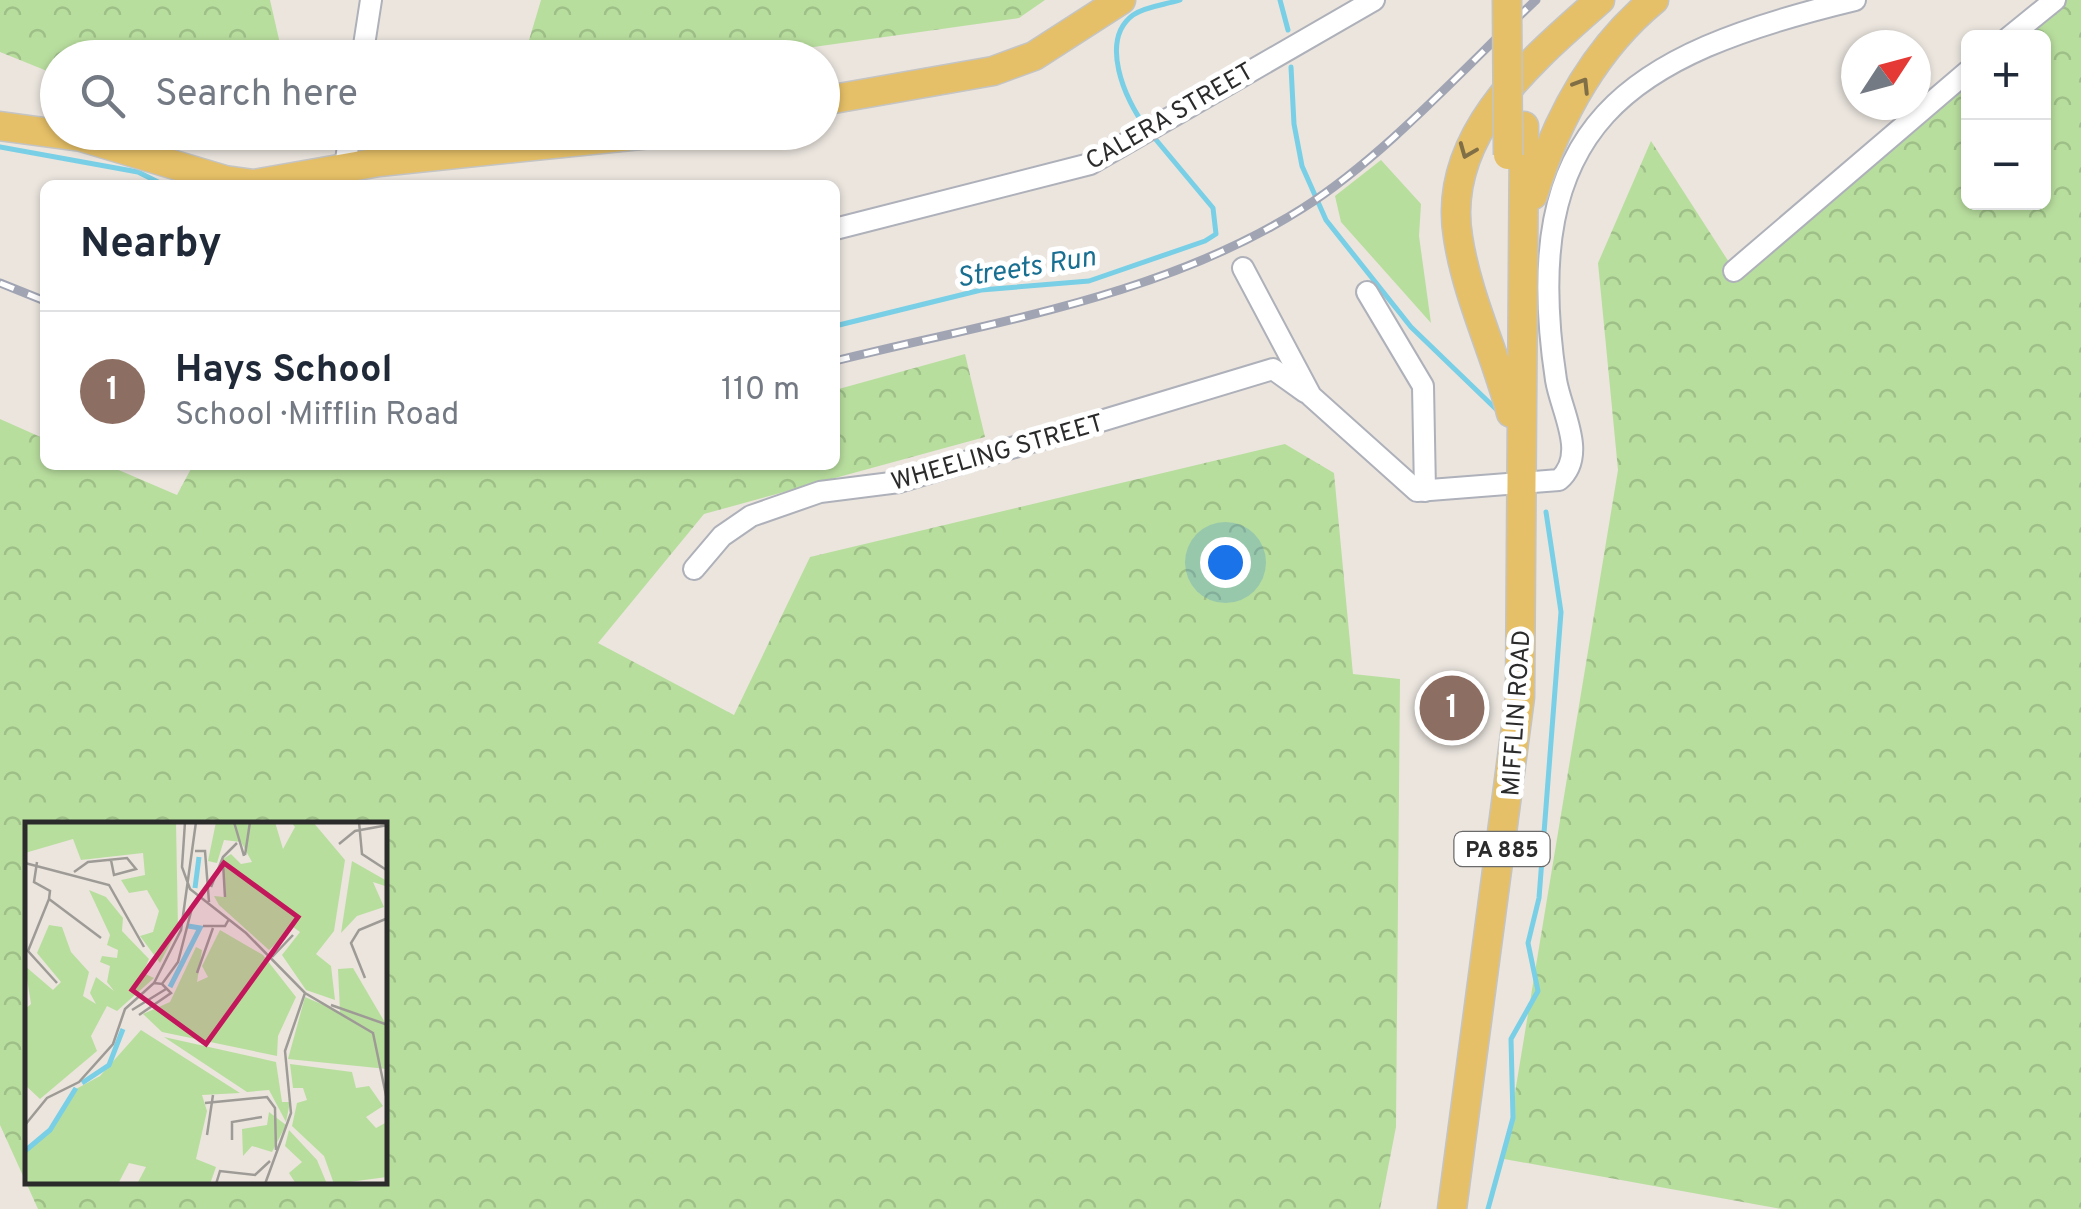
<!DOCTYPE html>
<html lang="en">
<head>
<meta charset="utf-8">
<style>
  body { margin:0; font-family:Overpass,sans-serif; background:#f6f6f7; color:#1f2937 }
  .controls { position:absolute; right:30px; top:30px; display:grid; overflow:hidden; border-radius:15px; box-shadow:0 2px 8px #0004 }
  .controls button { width:90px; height:90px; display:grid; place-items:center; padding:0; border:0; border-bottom:2px solid #e0e1e3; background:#fff; color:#1f2937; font:50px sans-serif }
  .compass { position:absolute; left:1841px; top:30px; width:90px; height:90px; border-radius:50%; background:#fff; box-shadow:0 2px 8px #0004; rotate:54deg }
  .you { position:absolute; left:1225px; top:562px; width:35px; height:35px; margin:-25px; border:8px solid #fff; border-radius:50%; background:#1a73e8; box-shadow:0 0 0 15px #1a73e833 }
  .badge { display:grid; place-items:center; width:65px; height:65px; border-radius:50%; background:#d93025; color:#fff; font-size:32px; font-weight:700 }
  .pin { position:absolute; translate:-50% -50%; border:5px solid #fff; box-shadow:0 2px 10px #0006 }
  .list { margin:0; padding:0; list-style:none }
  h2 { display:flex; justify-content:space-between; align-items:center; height:130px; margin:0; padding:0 40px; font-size:42px }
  h2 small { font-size:32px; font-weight:400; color:#747a83 }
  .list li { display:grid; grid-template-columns:65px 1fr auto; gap:30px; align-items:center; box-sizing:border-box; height:160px; padding:0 40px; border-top:2px solid #e0e1e3 }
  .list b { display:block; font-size:38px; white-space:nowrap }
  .list p { margin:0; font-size:32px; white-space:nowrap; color:#747a83 }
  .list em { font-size:32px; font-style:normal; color:#747a83 }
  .icon { flex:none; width:55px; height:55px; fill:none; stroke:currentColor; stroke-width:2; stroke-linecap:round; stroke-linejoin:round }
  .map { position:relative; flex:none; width:2081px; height:1209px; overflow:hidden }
  .search { position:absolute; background:#fff; box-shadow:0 2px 8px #0004; left:40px; top:40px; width:800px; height:110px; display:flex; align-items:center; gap:25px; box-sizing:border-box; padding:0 35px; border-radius:55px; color:#747a83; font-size:38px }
  .panel { position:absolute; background:#fff; box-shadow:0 2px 8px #0004; left:40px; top:180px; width:800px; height:290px; border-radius:15px }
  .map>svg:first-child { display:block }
</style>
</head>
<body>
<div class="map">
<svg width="2081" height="1209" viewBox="0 0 2081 1209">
  <defs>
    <pattern id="forest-crowns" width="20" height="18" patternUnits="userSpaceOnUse" patternTransform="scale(2.5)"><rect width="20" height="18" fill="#b8de9e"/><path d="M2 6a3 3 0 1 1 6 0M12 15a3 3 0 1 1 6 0" fill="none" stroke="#9ebf88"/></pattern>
  </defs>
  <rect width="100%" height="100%" fill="#ebe5de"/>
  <g fill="url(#forest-crowns)" fill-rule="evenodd">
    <path d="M 0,0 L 270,0 L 283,57 L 58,58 L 57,75 L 0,52 Z"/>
    <path d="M 541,0 L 1045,0 L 1019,18 L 743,57 L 524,57 Z"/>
    <path d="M 2055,0 L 2081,0 L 2081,1209 L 1782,1209 L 1504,1159 L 1618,470 L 1598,263 L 1651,141 L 1734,270 L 1968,71 L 1968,202 L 2044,202 L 2044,38 L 2008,37 Z"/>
    <path d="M 203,133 L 299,133 L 302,148 L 226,142 Z"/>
    <path d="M 965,354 L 985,437 L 704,514 L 598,643 L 734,715 L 810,557 L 1285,444 L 1334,473 L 1353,674 L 1400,679 L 1396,1127 L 1380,1209 L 38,1209 L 0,1125 L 0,419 L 45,439 L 45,465 L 107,465 L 177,495 L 193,465 L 307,469 L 835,465 L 835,390 ZM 28,824 L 385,824 L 385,1182 L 28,1182 Z"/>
  </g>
  <path fill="#b8de9e" d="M 1381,160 L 1421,204 L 1419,236 L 1431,323 L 1341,222 L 1335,196 Z"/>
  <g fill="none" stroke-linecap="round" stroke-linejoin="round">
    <g stroke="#79cfe5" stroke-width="5">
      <path d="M 1280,0 L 1288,30"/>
      <path d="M 1291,67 L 1294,124 L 1302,166 L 1326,220 L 1411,327 L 1498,411"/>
      <path d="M 1145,126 C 1125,100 1099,40 1133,15 C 1146,6 1165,5 1180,0"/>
      <path d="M 0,147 L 138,172 L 164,185"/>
      <path d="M 835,326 L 981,290 L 1089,281 L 1205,241 L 1216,234 L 1213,208 L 1152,135"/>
      <path d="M 1488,1209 L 1513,1118 L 1511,1039 L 1538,991 L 1528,943 L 1539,898 L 1561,612 L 1546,512"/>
    </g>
    <defs>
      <g id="minor">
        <path d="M 2008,38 L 2055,0"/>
        <path d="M 362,58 L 371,0"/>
        <path d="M 345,167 L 350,132"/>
        <path d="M 835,229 L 1090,164 L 1374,0"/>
        <path d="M 1243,268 L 1311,396 L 1417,491 L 1559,480 C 1588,455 1561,411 1556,380 C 1517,123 1627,55 1855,0"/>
        <path d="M 1734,271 L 1968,71"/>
        <path d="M 1367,292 L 1423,386 L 1425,491"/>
        <path d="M 694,569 L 722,536 L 751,516 L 820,492 L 899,482 L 1273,369 L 1305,392"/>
      </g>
      <g id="major">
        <path d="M 822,101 L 993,71 L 1034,56 L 1121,0"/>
        <path d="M 0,126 L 81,137 L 225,180 L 254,184 L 379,162 L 670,132"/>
        <path d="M 1533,195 C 1556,121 1593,50 1654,0"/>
        <path d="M 1511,413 C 1496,355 1467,297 1458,237 C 1441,135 1531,61 1600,0"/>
        <path d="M 1452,1209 L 1520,697 L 1524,126"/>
      </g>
    </defs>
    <use href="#minor" stroke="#aeb1ba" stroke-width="24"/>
    <use href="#major" stroke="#c4c4c4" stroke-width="31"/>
    <use href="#minor" stroke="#fff" stroke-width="20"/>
    <use href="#major" stroke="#e6c068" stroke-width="28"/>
    <defs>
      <g id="rail">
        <path d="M 0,283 L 45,301"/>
        <path d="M 835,361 C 992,322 1165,296 1303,208 C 1384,157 1465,67 1536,0"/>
      </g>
    </defs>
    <use href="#rail" stroke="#a1a5b3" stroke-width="9"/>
    <use href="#rail" stroke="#fff" stroke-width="5" stroke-dasharray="15" stroke-linecap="butt"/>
    <defs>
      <path id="major-bridge" d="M 1507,0 L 1508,155"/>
    </defs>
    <use href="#major-bridge" stroke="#c4c4c4" stroke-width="31" stroke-linecap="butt"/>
    <use href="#major-bridge" stroke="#e6c068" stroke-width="28"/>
  </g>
  <defs><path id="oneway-chevron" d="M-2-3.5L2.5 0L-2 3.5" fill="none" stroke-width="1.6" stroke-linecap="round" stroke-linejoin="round" transform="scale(2.5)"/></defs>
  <g stroke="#7f6e46">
    <use href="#oneway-chevron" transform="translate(1582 85) rotate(-58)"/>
    <use href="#oneway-chevron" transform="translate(1467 151) rotate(112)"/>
  </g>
  <g text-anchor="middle" stroke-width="10" stroke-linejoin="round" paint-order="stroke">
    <rect fill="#fff" stroke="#6b6b6b" stroke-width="2.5" x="1454.5" y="832" width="95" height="34" rx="8"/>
    <g font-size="22" font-weight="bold" fill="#2b2b2b">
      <text x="1502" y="857">PA 885</text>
    </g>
    <g font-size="25" fill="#2b2b2b" stroke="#fff">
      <text transform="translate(1169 115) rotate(-30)" y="9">CALERA STREET</text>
      <text transform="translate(997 451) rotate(-16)" y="9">WHEELING STREET</text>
      <text transform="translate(1515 713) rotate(-86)" y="9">MIFFLIN ROAD</text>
    </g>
    <g font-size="28" font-style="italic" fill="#186f91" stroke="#fff">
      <text transform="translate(1026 266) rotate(-9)" y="10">Streets Run</text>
    </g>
  </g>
  <g transform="translate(25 822)">
    <rect width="362" height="362" fill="#ebe5de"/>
    <path d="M 0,0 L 151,0 L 153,107 L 135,141 L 115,114 L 128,110 L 134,89 L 122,68 L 104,71 L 96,58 L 120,53 L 118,31 L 56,38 L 48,17 L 0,31 ZM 191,0 L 250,0 L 258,27 L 270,5 L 266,0 L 288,0 L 320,38 L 309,109 L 291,132 L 306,144 L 310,178 L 281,168 L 257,133 L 275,110 L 268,105 L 244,128 L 194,83 L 189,74 L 199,75 L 198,37 L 206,32 L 216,42 L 227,40 L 216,20 L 199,18 L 192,41 L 183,39 ZM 327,39 L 362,59 L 362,73 L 360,64 L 348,60 L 359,85 L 332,94 L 316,111 ZM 64,68 L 81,75 L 98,96 L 97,109 L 124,137 L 118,151 L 129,156 L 92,189 L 82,184 L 66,214 L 72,229 L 15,277 L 0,263 L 0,187 L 6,182 L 0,144 L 28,168 L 36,160 L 12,131 L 24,103 L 37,105 L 46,130 L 64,150 L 58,174 L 71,182 L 65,171 L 71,155 L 89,169 L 82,160 L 85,144 L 75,140 L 77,134 L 92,136 L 93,128 L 82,123 L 85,113 ZM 195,108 L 238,133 L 271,175 L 253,214 L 252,234 L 137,210 L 118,192 L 145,180 L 171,125 L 177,128 L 172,160 L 183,155 L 177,144 ZM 328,146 L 362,204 L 362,247 L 263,237 L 280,175 L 315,190 L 313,147 ZM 116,208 L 215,271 L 177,273 L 182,289 L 171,337 L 191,345 L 185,362 L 112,362 L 121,345 L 104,341 L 93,362 L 0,362 L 0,330 L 27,308 L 51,267 L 75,254 ZM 139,215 L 251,240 L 257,280 L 265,280 L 261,300 L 244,268 L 222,270 ZM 265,242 L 327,250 L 331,266 L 344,264 L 358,284 L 341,295 L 351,306 L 362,300 L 362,355 L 309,362 L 299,334 L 267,304 L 272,281 L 282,278 L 278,266 L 268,266 ZM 244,290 L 261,303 L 247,330 L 227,324 L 218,334 L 217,307 L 242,303 ZM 264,308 L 292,338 L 302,362 L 271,362 L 264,351 L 277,340 L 260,324 Z" fill="#b8de9e"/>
    <path fill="none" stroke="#79cfe5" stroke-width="5" d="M 170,66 L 174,35M 145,165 L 175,106 L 163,104M 57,261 L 84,243 L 98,207M 0,329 L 25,308 L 51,266"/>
    <path fill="none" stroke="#9e9b96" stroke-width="2.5" d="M 160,0 L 157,45 L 165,67 L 221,111 L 280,171 L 348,211 L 363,283M 209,0 L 219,34M 334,0 L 337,32 L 363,49M 314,22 L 330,9 L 363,3M 170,29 L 180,29 L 184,80M 220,33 L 225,0M 12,40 L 9,60 L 25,69 L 24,77 L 3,129 L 32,161M 0,41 L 84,63 L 119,125M 198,41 L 200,75M 49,50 L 63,40 L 102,36 L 111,47 L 89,53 L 86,38M 186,65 L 198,35 L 212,21M 24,77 L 76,116M 178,104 L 200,104 L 204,97M 247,135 L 268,113M 172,151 L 188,106M 340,156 L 326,121 L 334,108 L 363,96M 129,161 L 137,162 L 153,140 L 168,82M 306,183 L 363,203M 107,188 L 141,167M 114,193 L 146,171 L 137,162M 180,281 L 242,275 L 250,286 L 251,328M 0,303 L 22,276 L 54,260 L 88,222 L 100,187 L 129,161 L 156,108 L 171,0M 182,313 L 188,273M 207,318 L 207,300 L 237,295M 191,362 L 195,349 L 230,353 L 245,339M 240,362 L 266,291 L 260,229 L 280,171"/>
    <path fill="#c2185b" fill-opacity="0.15" stroke="#c2185b" stroke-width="5" d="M 199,41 L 273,95 L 181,222 L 107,168 Z"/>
    <rect width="362" height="362" fill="none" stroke="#2b2b2b" stroke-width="5"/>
  </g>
</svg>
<div class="controls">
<button>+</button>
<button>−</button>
</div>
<svg class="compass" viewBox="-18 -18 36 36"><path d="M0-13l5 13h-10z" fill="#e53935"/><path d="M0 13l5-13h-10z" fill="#747a83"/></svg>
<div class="you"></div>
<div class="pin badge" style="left:1452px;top:708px;background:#8d6e63">1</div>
<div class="search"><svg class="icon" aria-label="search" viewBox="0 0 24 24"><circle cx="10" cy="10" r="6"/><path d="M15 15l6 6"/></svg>Search here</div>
<section class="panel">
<h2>Nearby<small></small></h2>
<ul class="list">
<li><span class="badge" style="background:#8d6e63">1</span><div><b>Hays School</b><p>School · Mifflin Road</p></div><em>110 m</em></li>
</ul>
</section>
</div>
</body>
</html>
